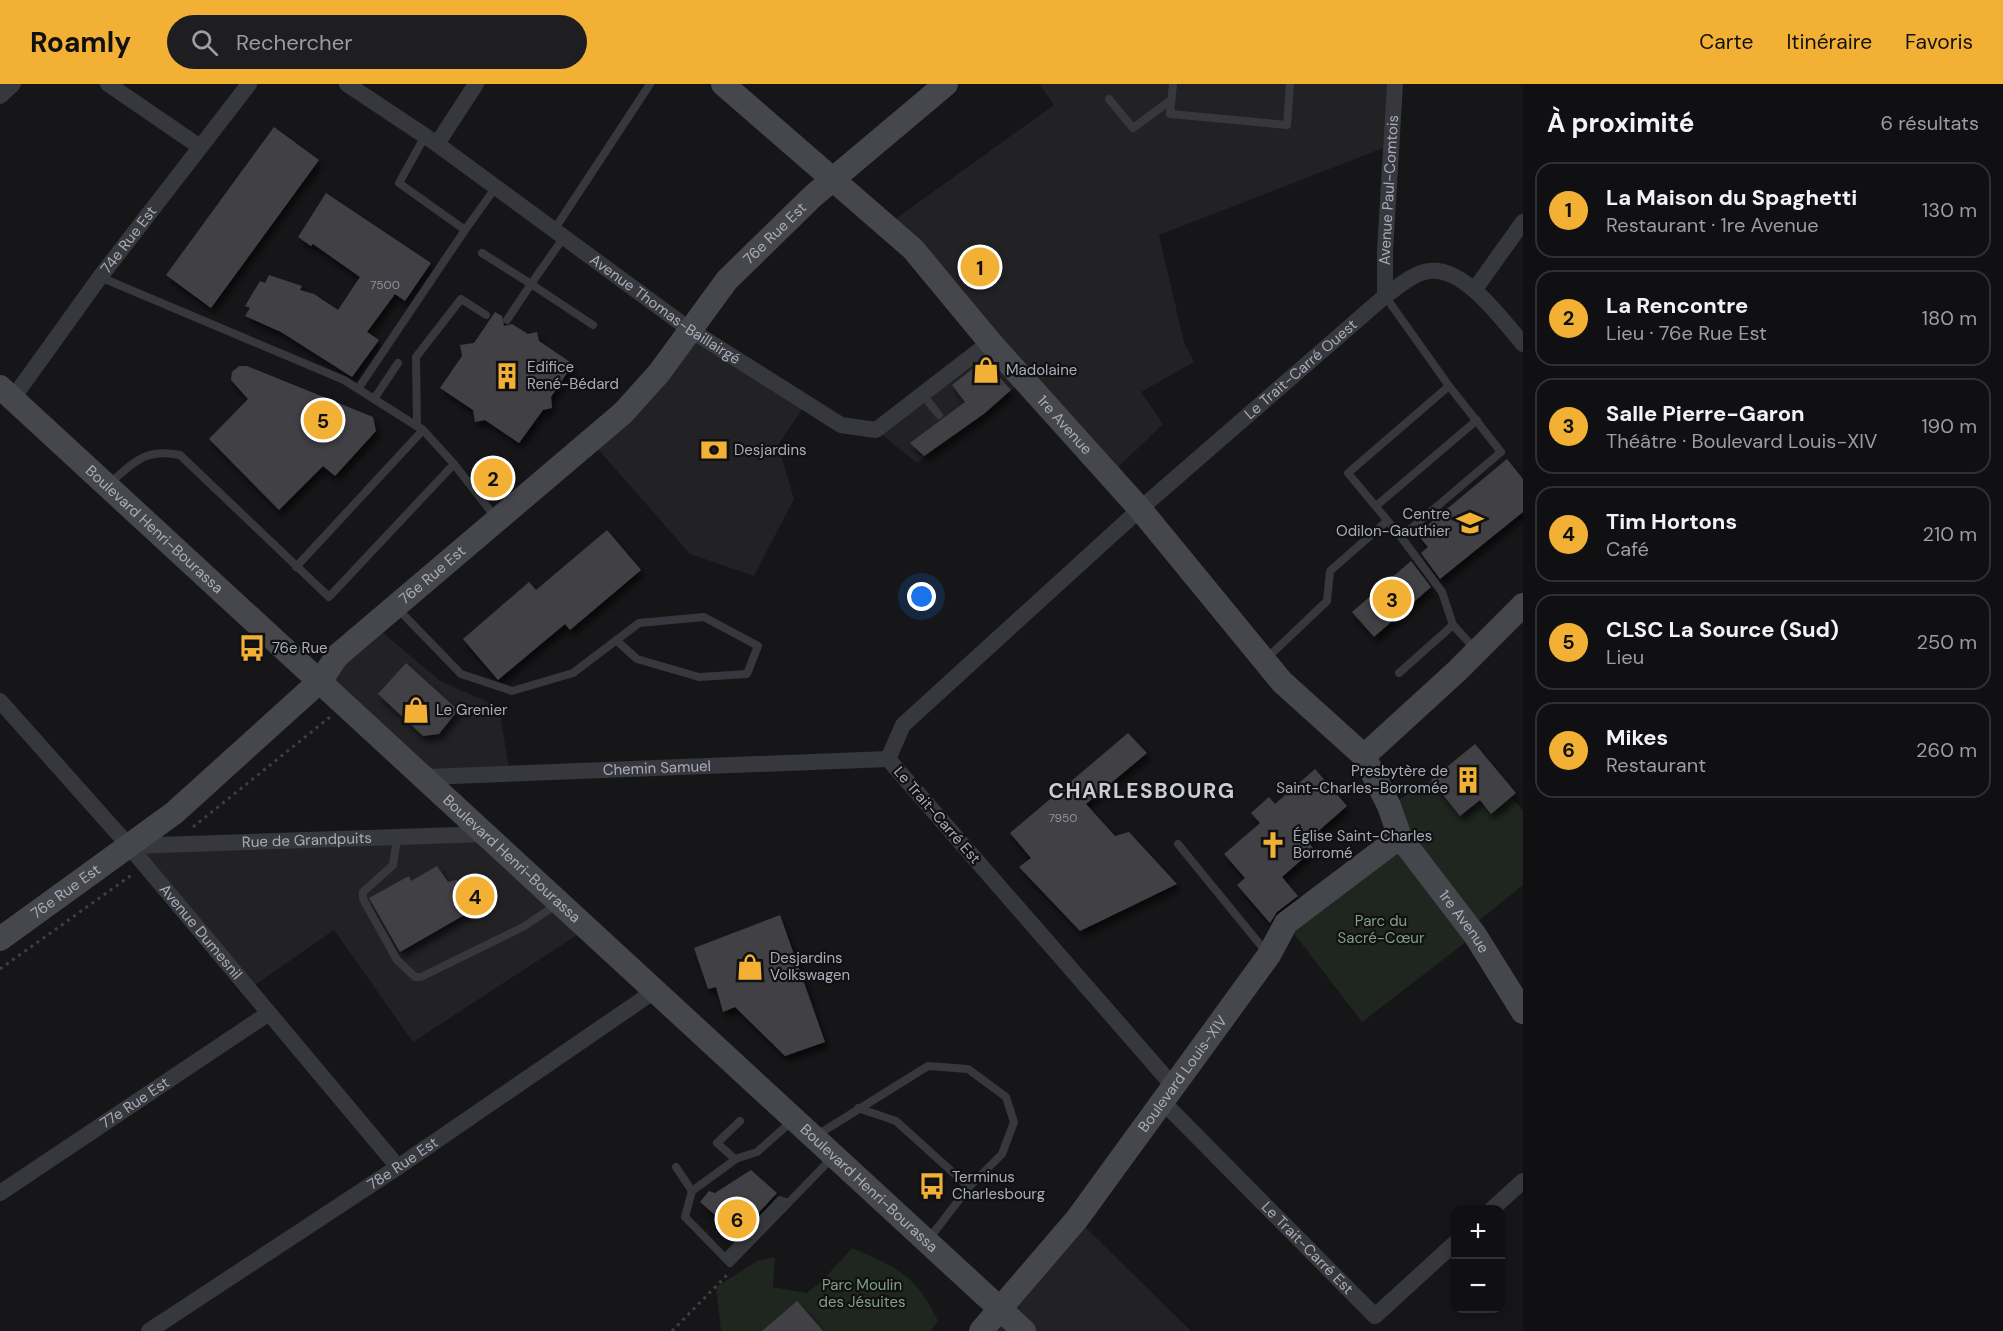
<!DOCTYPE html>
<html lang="fr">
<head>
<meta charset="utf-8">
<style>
  body { margin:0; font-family:"DM Sans",sans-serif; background:#1e1e20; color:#f1f3f6 }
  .controls { position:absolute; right:18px; bottom:18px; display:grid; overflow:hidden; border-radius:12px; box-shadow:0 3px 9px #0003 }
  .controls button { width:54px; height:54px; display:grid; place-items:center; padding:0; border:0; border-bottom:2px solid #303032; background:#101012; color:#f1f3f6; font:30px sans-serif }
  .you { position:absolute; left:922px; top:513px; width:21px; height:21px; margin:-15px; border:4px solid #fff; border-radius:50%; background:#1a73e8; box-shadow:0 0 0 9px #1a73e833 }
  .badge { display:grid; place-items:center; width:39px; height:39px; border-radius:50%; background:#f2b134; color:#111; font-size:20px; font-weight:700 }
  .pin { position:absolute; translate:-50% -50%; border:3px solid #fff; box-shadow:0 2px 6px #0006 }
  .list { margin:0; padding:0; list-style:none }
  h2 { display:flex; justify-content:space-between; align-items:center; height:78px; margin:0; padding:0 24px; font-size:26px }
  h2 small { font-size:20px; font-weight:400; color:#9c9d9f }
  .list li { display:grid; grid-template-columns:39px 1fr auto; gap:18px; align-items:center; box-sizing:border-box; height:96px; margin:0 12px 12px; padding:0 12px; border:2px solid #303032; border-radius:18px }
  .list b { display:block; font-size:22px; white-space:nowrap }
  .list p { margin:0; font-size:20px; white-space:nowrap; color:#9c9d9f }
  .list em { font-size:20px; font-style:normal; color:#9c9d9f }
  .icon { flex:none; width:33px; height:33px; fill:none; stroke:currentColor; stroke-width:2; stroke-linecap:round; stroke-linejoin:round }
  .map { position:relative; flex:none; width:1523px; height:1247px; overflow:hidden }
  header { display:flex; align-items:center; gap:36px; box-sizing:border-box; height:84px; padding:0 30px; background:#f2b134; color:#111 }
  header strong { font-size:28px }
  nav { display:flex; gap:33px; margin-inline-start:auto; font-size:21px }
  .search { width:420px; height:54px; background:#1e1e20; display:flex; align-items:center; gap:15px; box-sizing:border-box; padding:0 21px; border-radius:33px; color:#9c9d9f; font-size:22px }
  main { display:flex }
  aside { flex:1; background:#101012 }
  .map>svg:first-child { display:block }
</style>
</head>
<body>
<header>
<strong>Roamly</strong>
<div class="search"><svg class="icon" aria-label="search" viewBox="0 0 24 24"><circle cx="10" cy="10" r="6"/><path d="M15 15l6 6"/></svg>Rechercher</div>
<nav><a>Carte</a><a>Itinéraire</a><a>Favoris</a></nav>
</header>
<main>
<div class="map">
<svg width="1523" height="1247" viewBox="0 0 1523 1247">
  <defs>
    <filter id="shadow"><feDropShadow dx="3.5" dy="6" stdDeviation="3" flood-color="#0009"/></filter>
  </defs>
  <rect width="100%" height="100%" fill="#161618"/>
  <g fill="#222225">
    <path d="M 1039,0 L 1395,0 L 1391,61 L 1159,151 L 1184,258 L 1194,278 L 1141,308 L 1163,340 L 1110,391 L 1024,295 L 975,337 L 917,379 L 876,346 L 990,257 L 887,141 L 1054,21 Z"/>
    <path d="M 689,245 L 806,319 L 778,361 L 794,415 L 754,492 L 690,470 L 590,356 Z"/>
    <path d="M 374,541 L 440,597 L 499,623 L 510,690 L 426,693 L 321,596 Z"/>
    <path d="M 487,750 L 588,844 L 413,958 L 334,846 L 249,905 L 129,762 Z"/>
    <path d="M 1077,1135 L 1191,1247 L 981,1247 Z"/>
  </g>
  <g fill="#1e261f">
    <path d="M 1431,696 L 1460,732 L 1480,716 L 1491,730 L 1512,713 L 1523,727 L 1523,801 L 1470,844 L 1475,851 L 1362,938 L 1286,839 L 1399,753 L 1389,722 Z"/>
    <path d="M 852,1164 C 898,1184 916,1191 938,1237 L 931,1247 L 721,1247 L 716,1203 L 757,1177 L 775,1173 L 773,1203 L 807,1209 L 822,1197 Z"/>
  </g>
  <g fill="#404145" filter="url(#shadow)">
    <path d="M 274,43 L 319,76 L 211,224 L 166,191 Z"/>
    <path d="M 326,109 L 431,179 L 405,217 L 395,210 L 367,248 L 379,256 L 352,293 L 281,248 L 245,232 L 250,224 L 245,222 L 260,197 L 265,199 L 269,191 L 302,202 L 300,206 L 314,210 L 338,226 L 360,193 L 313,160 L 311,162 L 298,153 Z"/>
    <path d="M 495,228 L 502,232 L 504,242 L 512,240 L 528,250 L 537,248 L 539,257 L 573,280 L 551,313 L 552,324 L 543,326 L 519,359 L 485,336 L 475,338 L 473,326 L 440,304 L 462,272 L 460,261 L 474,259 Z"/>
    <path d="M 980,279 L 983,281 L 986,279 L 1011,306 L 985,329 L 924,372 L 910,359 L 965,318 L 952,301 Z"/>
    <path d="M 239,282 L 247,282 L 373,333 L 376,347 L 335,392 L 323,382 L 279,426 L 209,355 L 248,315 L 231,296 L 232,288 Z"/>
    <path d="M 1507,375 L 1523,395 L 1523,428 L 1440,495 L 1421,469 L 1428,463 L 1417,450 Z"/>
    <path d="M 607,446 L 641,486 L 570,546 L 565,540 L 498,596 L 463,555 L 529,498 L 536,506 Z"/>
    <path d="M 1411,477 L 1431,503 L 1374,553 L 1352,528 Z"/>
    <path d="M 406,579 L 458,626 L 439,650 L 423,652 L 378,610 Z"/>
    <path d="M 1128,649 L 1147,669 L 1086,720 L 1115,752 L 1129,748 L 1177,800 L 1080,847 L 1019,783 L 1031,774 L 1010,749 Z"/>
    <path d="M 1475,660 L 1516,709 L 1491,730 L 1480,716 L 1460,732 L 1431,696 Z"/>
    <path d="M 1315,685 L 1347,722 L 1307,757 L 1314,765 L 1282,793 L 1298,812 L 1277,828 L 1270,839 L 1237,801 L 1245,794 L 1224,770 L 1260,739 L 1251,729 L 1269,713 L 1275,720 Z"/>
    <path d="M 437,782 L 448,798 L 456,796 L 472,803 L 485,819 L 400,868 L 369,814 L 409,792 L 411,797 Z"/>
    <path d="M 780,831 L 825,958 L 785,972 L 735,923 L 723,928 L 716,903 L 708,905 L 694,864 Z"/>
    <path d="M 751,1086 L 777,1109 L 738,1151 L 700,1118 L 709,1107 L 715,1109 Z"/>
    <path d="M 797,1217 L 823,1247 L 762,1247 Z"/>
  </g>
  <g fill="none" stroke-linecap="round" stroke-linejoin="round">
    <g stroke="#3d3f44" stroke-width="3" stroke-dasharray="3 4.5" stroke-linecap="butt">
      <path d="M 193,743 L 330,633"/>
      <path d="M 0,885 L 133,790"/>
      <path d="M 672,1247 L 727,1191"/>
    </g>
    <g stroke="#37383d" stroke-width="8">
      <path d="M 1173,0 L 1170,30 L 1287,41 L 1290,0"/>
      <path d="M 1109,15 L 1133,44 L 1171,16"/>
      <path d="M 425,52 L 399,99 L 465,146 L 496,103"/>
      <path d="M 554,146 L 650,0"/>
      <path d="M 564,153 L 531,200 L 593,241"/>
      <path d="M 482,169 L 531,200 L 507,236"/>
      <path d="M 100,193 L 344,296 L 423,346 L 454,380 L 496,434"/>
      <path d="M 1385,212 L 1449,302 L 1501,368 L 1401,453 L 1442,508 L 1453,541 L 1475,565"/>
      <path d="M 358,305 L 465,146"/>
      <path d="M 922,310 L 939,331"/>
      <path d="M 374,315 L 398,279"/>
      <path d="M 417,342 L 416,273 L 461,215 L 486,231"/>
      <path d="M 109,400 C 134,378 145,364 180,371 L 329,513 L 454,380"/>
      <path d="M 1376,422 L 1477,336"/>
      <path d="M 1401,453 L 1348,389 L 1449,302"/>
      <path d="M 296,483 L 423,346"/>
      <path d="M 396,523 L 461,590 L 512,607 L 573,589 L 639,539 L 704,533 L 758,562 L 747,590 L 699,593 L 637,575 L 616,556"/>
      <path d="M 1265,576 L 1327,517 L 1330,487 L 1387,437"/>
      <path d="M 1399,589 L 1453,541"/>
      <path d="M 397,754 L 393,781 L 363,808 L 363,815 L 397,876 L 415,893 L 421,893 L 523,843 L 556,821"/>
      <path d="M 1178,760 L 1267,869"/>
      <path d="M 858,1024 L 896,1037 L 969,1103"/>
      <path d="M 740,1037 L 717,1059 L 735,1075 L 757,1068 L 792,1037"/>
      <path d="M 814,1053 L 928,982 L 968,985 L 1006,1013 L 1014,1038 L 1002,1070 L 969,1103 L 928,1156"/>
      <path d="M 736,1075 L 692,1107 L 685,1133 L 730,1179 L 833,1073"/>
      <path d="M 676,1083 L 692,1107"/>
      <path d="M 725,1174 L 780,1116 L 788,1119"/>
    </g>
    <g stroke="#37383d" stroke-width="16">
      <path d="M 108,0 L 200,63"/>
      <path id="s1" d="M 347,0 L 437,60 L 689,245 L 841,341 L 876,346 L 990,258"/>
      <path d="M 0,12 L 13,0"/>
      <path d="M 437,60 L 476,0"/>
      <path d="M 1475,205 L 1523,138"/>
      <path id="s2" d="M 1385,212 L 1385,167 L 1395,0"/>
      <path id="s3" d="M 13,314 L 100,193 L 249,0"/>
      <path id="s4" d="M 0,617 L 129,762 L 398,1083"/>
      <path id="s5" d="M 426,693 L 888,675"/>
      <path id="s6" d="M 129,762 L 487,750"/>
      <path id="s7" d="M 1174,1003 L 888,675 L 903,641 L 1140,425 L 1385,212 C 1397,204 1414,188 1430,187 C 1465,183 1503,237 1523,260"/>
      <path id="s8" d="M 1164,1019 L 1375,1232 L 1456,1158"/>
      <path id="s9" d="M 0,1109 L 269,929"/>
      <path d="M 1491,1126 L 1523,1097"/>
      <path id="s10" d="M 149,1247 L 398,1083 L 656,906"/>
    </g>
    <g stroke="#45474d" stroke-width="24">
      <path id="s11" d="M 723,0 L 913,165 L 990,258 L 1140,425 L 1282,598 L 1364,672 L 1389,722 L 1400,753 L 1475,851 L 1523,928"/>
      <path id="s12" d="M 0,303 L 1024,1247"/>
      <path d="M 1364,672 L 1457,587 L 1523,521"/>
      <path id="s13" d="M 0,855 L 174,729 L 321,596 L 337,572 L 623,329 L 659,289 L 727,196 L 813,112 L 946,0"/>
      <path id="s14" d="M 981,1247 L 1077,1135 L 1269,871 L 1286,839 L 1400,753"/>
    </g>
  </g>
  <defs>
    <symbol id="shop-bare" viewBox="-9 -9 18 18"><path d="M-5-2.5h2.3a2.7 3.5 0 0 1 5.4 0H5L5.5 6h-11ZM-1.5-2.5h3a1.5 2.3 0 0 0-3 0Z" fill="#f2b134" stroke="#111113" stroke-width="2.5" paint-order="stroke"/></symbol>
    <symbol id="building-bare" viewBox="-9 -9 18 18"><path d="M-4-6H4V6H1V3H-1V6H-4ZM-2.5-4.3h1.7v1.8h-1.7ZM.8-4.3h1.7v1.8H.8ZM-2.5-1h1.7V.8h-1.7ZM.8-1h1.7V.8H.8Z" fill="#f2b134" stroke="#111113" stroke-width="2.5" paint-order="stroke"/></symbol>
    <symbol id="bank-bare" viewBox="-9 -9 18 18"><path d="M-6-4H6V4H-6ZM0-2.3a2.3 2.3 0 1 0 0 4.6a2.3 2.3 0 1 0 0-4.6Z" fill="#f2b134" stroke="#111113" stroke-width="2.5" paint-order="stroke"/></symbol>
    <symbol id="school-bare" viewBox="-9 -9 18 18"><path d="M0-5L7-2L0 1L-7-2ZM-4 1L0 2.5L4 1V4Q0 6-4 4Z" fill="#f2b134" stroke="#111113" stroke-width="2.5" paint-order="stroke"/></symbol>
    <symbol id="bus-bare" viewBox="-9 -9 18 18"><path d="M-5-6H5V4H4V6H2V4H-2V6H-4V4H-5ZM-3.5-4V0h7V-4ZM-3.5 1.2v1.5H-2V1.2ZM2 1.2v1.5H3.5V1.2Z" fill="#f2b134" stroke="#111113" stroke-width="2.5" paint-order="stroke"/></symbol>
    <symbol id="church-bare" viewBox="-9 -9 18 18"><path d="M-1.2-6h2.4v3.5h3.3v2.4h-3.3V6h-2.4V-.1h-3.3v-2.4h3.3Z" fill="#f2b134" stroke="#111113" stroke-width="2.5" paint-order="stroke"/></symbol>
  </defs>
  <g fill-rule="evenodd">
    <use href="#shop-bare" x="967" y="267" width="38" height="38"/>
    <use href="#building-bare" x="488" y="273" width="38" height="38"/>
    <use href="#bank-bare" x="695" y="347" width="38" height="38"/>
    <use href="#school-bare" x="1451" y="420" width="38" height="38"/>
    <use href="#bus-bare" x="233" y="545" width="38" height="38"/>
    <use href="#shop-bare" x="397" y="607" width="38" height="38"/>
    <use href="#building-bare" x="1449" y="677" width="38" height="38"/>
    <use href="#church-bare" x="1254" y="742" width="38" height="38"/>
    <use href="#shop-bare" x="731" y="864" width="38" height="38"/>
    <use href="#bus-bare" x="913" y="1083" width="38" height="38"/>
  </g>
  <g text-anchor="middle" stroke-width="4.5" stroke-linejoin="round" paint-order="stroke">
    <g font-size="12" fill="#8e929b">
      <text x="385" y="205">7500</text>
      <text x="1063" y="738">7950</text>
    </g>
    <g font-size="15" fill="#a8adb8" stroke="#111113">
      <text dy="5" stroke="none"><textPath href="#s2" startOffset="106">Avenue Paul-Comtois</textPath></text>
      <text dy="5" stroke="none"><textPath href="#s13" startOffset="1053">76e Rue Est</textPath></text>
      <text dy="5" stroke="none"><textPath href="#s3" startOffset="196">74e Rue Est</textPath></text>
      <text dy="5" stroke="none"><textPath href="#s1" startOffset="390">Avenue Thomas-Baillairgé</textPath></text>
      <text dy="5" stroke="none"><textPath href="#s7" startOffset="1006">Le Trait-Carré Ouest</textPath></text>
      <text dy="5" stroke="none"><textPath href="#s11" startOffset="484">1re Avenue</textPath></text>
      <text dy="5" stroke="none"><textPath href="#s12" startOffset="210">Boulevard Henri-Bourassa</textPath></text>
      <text dy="5" stroke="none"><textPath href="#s13" startOffset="567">76e Rue Est</textPath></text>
      <text dy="5" stroke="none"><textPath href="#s5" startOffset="231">Chemin Samuel</textPath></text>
      <text transform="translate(937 731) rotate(49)" y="5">Le Trait-Carré Est</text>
      <text dy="5" stroke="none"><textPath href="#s6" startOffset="178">Rue de Grandpuits</textPath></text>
      <text dy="5" stroke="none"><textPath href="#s12" startOffset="696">Boulevard Henri-Bourassa</textPath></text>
      <text dy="5" stroke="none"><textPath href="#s13" startOffset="81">76e Rue Est</textPath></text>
      <text dy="5" stroke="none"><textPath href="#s11" startOffset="1126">1re Avenue</textPath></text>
      <text dy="5" stroke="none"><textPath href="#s4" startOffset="306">Avenue Dumesnil</textPath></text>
      <text dy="5" stroke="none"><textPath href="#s14" startOffset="327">Boulevard Louis-XIV</textPath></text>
      <text dy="5" stroke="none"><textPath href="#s9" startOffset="162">77e Rue Est</textPath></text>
      <text dy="5" stroke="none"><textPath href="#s10" startOffset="304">78e Rue Est</textPath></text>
      <text dy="5" stroke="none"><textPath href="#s12" startOffset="1182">Boulevard Henri-Bourassa</textPath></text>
      <text dy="5" stroke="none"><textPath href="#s8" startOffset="204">Le Trait-Carré Est</textPath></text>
    </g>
    <g font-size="15" fill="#a8adb8" stroke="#111113" text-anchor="start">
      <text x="527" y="288">Edifice<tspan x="527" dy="17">René-Bédard</tspan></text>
      <text x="1006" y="291">Madolaine</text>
      <text x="734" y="371">Desjardins</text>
      <text x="1450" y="435" text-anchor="end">Centre<tspan x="1450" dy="17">Odilon-Gauthier</tspan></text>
      <text x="272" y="569">76e Rue</text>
      <text x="436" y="631">Le Grenier</text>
      <text x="1448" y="692" text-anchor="end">Presbytère de<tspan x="1448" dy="17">Saint-Charles-Borromée</tspan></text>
      <text x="1293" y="757">Église Saint-Charles<tspan x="1293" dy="17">Borromé</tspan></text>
      <text x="770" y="879">Desjardins<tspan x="770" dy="17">Volkswagen</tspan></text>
      <text x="952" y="1098">Terminus<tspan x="952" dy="17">Charlesbourg</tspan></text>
    </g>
    <g font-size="15" fill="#7fa381" stroke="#111113">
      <text x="1381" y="842">Parc du<tspan x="1381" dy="17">Sacré-Cœur</tspan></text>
      <text x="862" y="1206">Parc Moulin<tspan x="862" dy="17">des Jésuites</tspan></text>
    </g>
    <g font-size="21" font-weight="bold" letter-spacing="1.5" fill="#c9ccd4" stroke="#111113">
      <text x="1142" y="714">CHARLESBOURG</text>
    </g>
  </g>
</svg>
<div class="controls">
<button>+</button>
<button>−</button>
</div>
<div class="you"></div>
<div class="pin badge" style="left:980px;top:183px">1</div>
<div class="pin badge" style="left:493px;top:394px">2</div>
<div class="pin badge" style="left:1392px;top:515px">3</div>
<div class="pin badge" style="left:475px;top:812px">4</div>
<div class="pin badge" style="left:323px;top:336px">5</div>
<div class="pin badge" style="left:737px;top:1135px">6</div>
</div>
<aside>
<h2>À proximité<small>6 résultats</small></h2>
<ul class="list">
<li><span class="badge">1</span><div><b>La Maison du Spaghetti</b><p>Restaurant · 1re Avenue</p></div><em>130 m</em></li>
<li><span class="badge">2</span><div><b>La Rencontre</b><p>Lieu · 76e Rue Est</p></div><em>180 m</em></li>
<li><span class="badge">3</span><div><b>Salle Pierre-Garon</b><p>Théâtre · Boulevard Louis-XIV</p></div><em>190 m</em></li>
<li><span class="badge">4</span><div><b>Tim Hortons</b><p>Café</p></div><em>210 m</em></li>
<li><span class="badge">5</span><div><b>CLSC La Source (Sud)</b><p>Lieu</p></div><em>250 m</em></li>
<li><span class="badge">6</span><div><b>Mikes</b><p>Restaurant</p></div><em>260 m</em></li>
</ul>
</aside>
</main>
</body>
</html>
